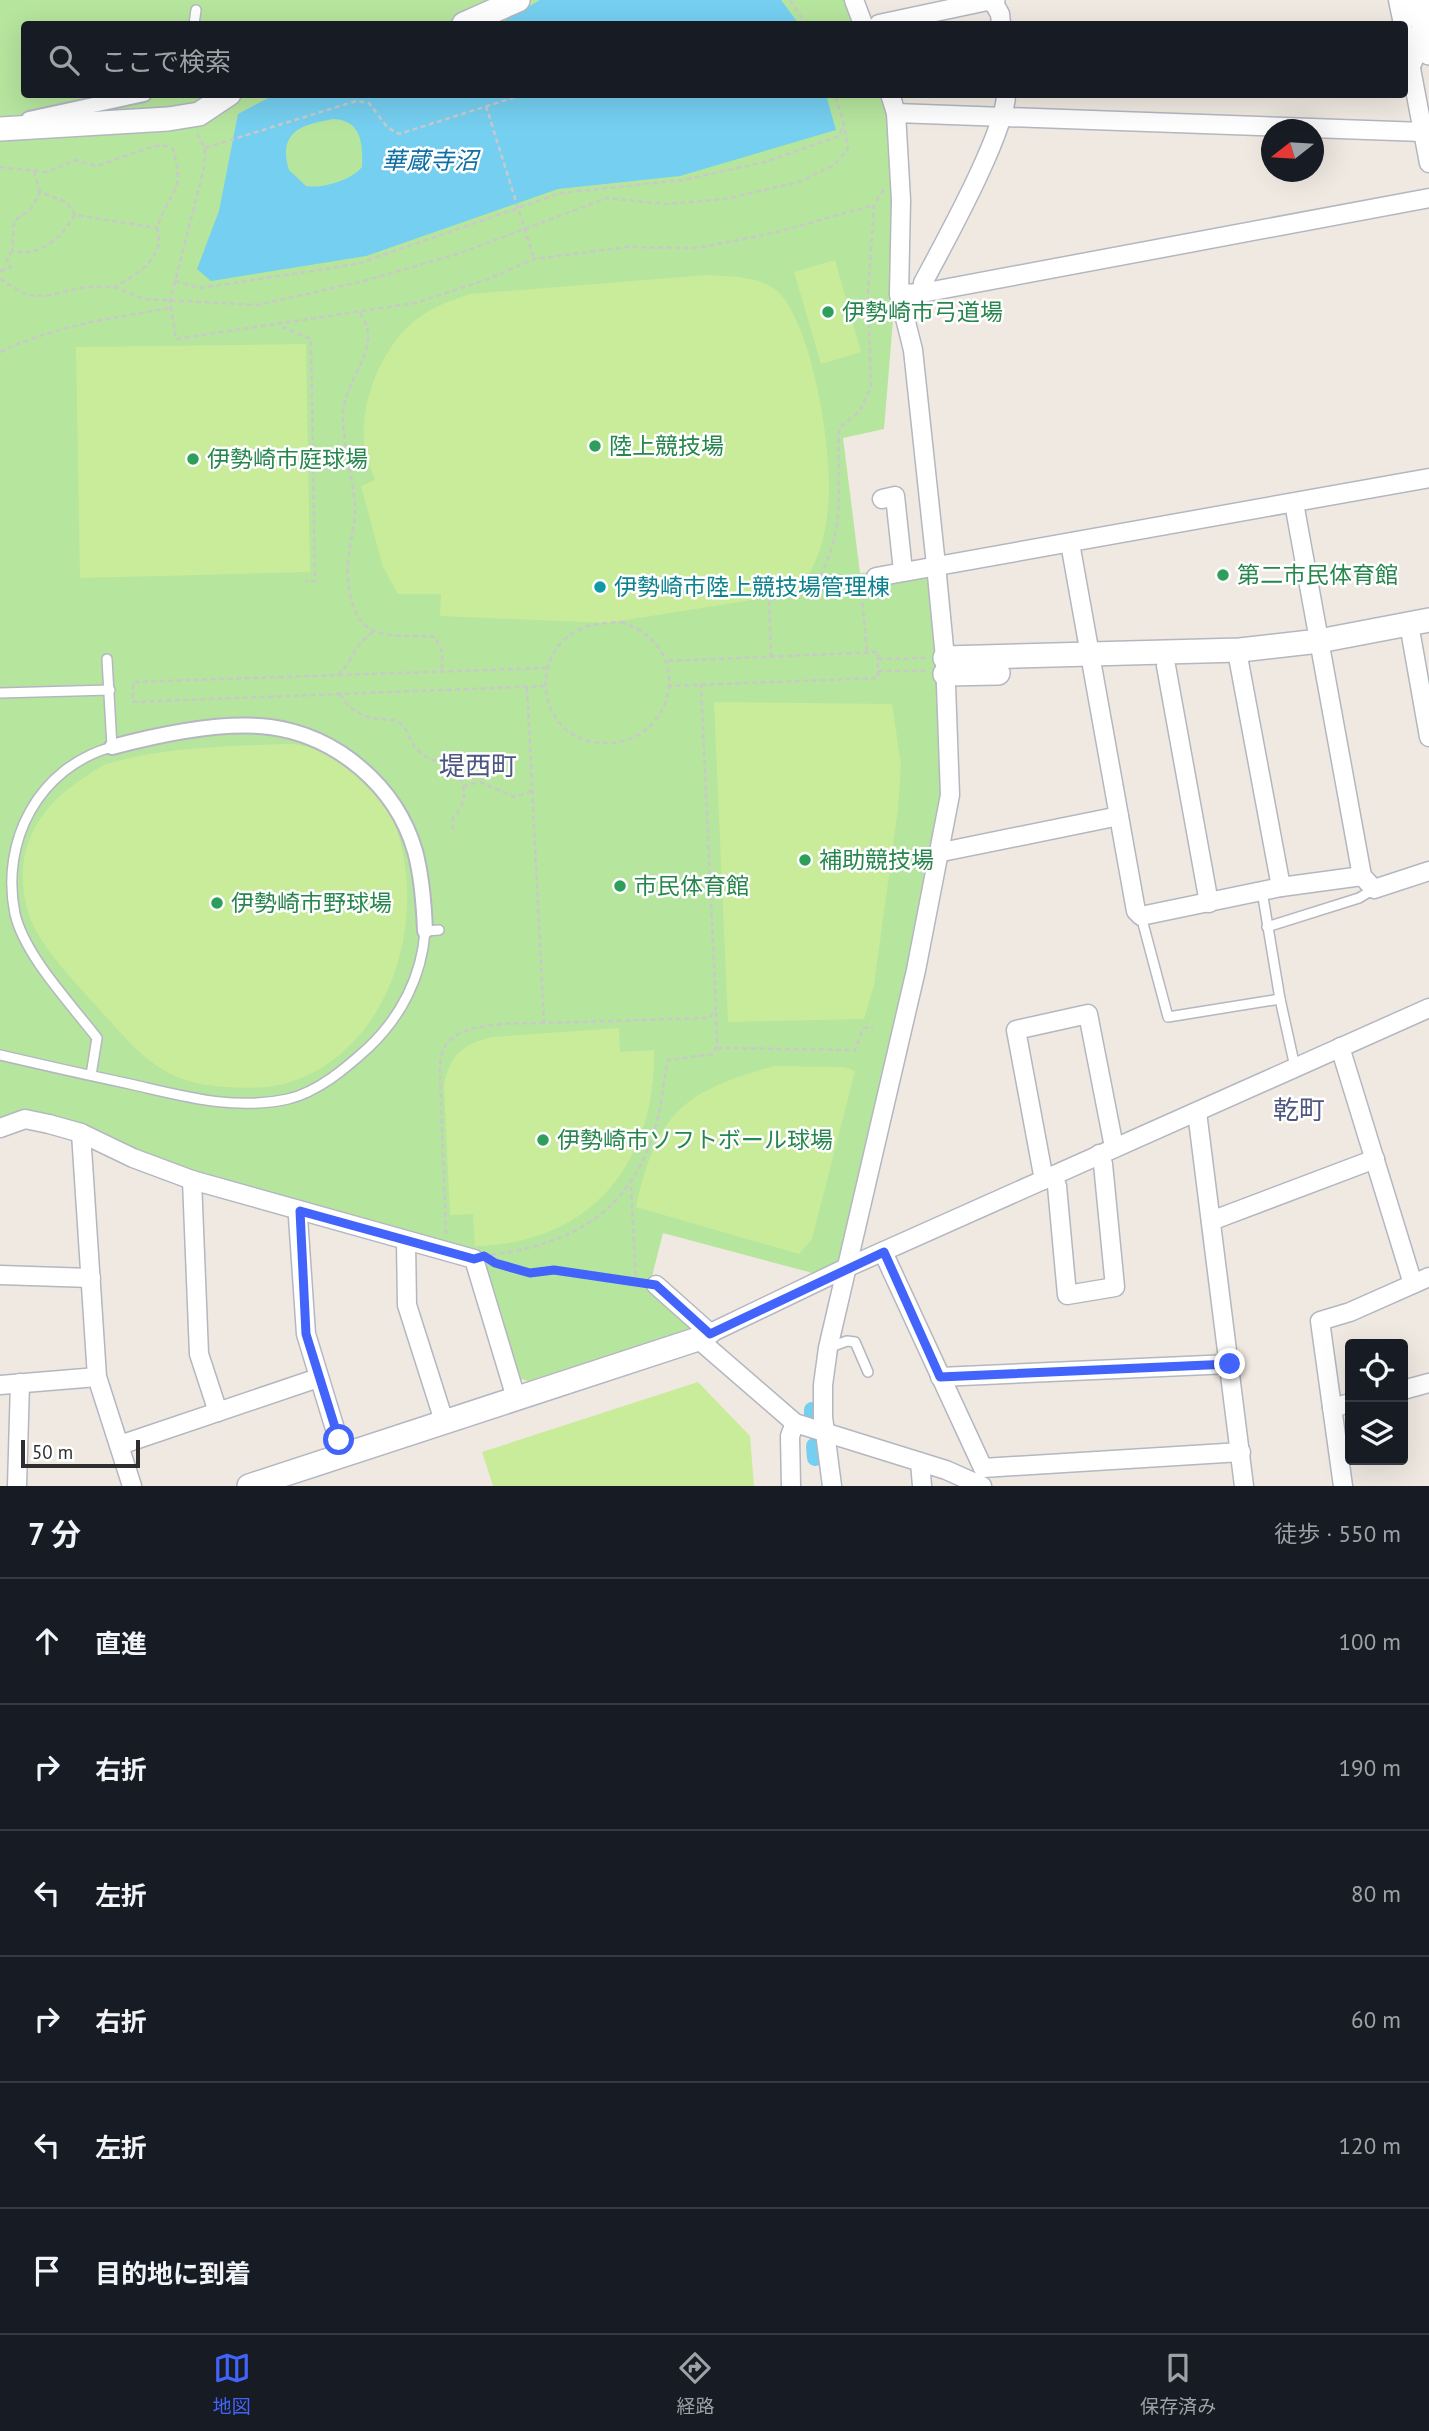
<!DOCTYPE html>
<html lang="ja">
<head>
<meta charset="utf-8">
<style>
  body { margin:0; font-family:"PT Sans","Noto Sans JP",sans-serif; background:#242831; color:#f1f3f6 }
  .controls { position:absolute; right:21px; bottom:21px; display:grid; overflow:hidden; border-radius:7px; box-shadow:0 7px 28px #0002 }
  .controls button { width:63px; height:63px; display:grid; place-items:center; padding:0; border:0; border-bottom:2px solid #363941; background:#171b24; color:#f1f3f6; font:35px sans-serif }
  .compass { position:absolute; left:1261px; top:119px; width:63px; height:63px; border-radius:50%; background:#171b24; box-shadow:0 7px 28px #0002; rotate:253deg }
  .scale { position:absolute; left:21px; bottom:18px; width:119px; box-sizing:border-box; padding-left:7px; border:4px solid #2e2e2e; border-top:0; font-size:19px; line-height:24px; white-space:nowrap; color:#2e2e2e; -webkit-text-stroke:5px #fff; paint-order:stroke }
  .stop { position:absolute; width:21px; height:21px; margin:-16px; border:5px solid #4264fb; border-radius:50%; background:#fff }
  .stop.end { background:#4264fb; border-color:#fff; box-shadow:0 2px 7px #0008 }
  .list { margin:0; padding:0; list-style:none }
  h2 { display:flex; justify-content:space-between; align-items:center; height:91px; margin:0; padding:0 28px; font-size:30px }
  h2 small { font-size:23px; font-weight:400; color:#9ea1a6 }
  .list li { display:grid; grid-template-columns:46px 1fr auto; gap:21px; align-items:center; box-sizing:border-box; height:126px; padding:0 28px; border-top:2px solid #363941 }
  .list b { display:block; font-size:26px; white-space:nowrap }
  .list em { font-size:23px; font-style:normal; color:#9ea1a6 }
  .icon { flex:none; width:38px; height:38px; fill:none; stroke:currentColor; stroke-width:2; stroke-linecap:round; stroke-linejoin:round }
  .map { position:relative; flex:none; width:1429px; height:1486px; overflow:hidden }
  .search { position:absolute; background:#171b24; box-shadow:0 7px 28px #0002; left:21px; right:21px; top:21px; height:77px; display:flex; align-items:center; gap:18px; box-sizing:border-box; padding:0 24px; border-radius:7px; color:#9ea1a6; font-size:26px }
  .sheet { height:847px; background:#171b24 }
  nav { display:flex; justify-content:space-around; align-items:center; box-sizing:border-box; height:98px; border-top:2px solid #363941; background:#171b24; font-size:19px; color:#9ea1a6 }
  nav a { display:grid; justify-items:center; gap:4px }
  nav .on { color:#4264fb }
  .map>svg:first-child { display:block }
</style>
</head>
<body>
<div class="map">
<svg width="1429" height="1486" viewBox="0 0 1429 1486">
  <rect width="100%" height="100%" fill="#efe9e1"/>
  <path fill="#b6e59e" d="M 0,0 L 846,0 L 855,24 L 24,24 L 24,94 L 882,95 L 893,125 L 895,296 L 884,429 L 843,438 L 860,573 L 930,570 L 940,687 L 944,804 L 847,1260 L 816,1274 L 663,1233 L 649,1288 L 691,1325 L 689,1330 L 528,1381 L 518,1378 L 478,1253 L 234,1188 L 114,1140 L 0,1121 Z"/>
  <g fill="#c9ec9a">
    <path d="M 835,260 L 861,352 L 821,364 L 794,272 Z"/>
    <path d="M 707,275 C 732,277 764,275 782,296 C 814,335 834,457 828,507 C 826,535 818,563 801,587 L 781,592 L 779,578 L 757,580 L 758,599 L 607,623 L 440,616 L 441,594 L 398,594 L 383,567 L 361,486 L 375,480 C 372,471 366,460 365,450 C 358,407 380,351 412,323 C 429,308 449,301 470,294 Z"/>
    <path d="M 306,344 L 310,572 L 80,578 L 76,347 Z"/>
    <path d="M 714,702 L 892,704 L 901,765 L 898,809 L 874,985 L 864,1019 L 728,1022 Z"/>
    <path d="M 289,744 C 315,745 335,758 355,775 C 367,786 386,804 393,819 C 431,915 392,1054 284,1084 C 263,1089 236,1088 215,1086 C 158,1081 134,1047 98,1008 C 77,984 39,946 29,915 C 10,856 35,808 85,777 C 93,772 101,765 110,763 C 167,747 229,746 289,744 Z"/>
    <path d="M 619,1028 L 620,1052 L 654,1050 C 656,1163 591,1244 475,1246 L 473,1214 L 450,1215 L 444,1086 C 449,1056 462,1044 492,1037 Z"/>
    <path d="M 774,1066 L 845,1067 L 855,1071 L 812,1239 L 799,1254 L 636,1207 C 656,1113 684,1091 774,1066 Z"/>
    <path d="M 698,1382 L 750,1436 L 754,1486 L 493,1486 L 482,1452 Z"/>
  </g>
  <g fill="#75cff0" fill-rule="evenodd">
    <path d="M 540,0 L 781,0 L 799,24 L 499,24 Z"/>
    <path d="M 274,95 L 826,95 L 836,130 L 680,176 L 558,189 L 366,256 L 211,281 L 197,269 L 219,211 L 238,114 ZM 334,119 C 362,121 363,144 362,167 C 352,180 322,189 306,186 L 289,170 C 277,132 302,124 334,119 Z"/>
  </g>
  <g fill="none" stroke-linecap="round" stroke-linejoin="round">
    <g stroke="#75cff0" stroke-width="16">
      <path d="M 812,1418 L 812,1410"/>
      <path d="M 814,1446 L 815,1458"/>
    </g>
    <defs>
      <g id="service">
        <path d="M 194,24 L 196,10"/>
        <path d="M 0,693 L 110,690"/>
        <path d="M 1262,891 L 1280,999 L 1295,1067"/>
        <path d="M 1141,916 L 1168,1017 L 1280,999"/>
        <path d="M 1267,927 L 1359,898 L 1374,889"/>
        <path d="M 0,1055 C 43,1065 87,1075 130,1084 C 183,1096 234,1111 288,1099 C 318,1092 346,1068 368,1048 C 401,1017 422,976 425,931 L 439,930"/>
        <path d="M 91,1075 L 97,1038 C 71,1004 25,956 15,914 C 0,841 39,767 112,747 L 107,659"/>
        <path d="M 828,1348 L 847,1341 L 855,1342 L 868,1372"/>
      </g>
      <g id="pedestrian">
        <path d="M 29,119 L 144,94"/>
        <path d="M 112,747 C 157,735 223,721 270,727 C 337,736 396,786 415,851 C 422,877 424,905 425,931"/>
      </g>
      <g id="minor">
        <path d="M 854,0 L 863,24"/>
        <path d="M 992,0 L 1000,14 L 1001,24"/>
        <path d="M 1398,0 L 1403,24"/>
        <path d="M 879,24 L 992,0"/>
        <path d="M 1404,32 L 1429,163"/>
        <path d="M 896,113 L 1423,132"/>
        <path d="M 922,293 L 923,283 C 943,245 1006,132 1006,94"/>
        <path d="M 899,294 L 922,293 L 1429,198"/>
        <path d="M 882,499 L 895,496 L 903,571"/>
        <path d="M 1294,503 L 1362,876 L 1374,889 L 1429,871"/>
        <path d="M 1070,543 L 1136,911 L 1141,916 L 1281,887 L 1362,876"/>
        <path d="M 876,577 L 1429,478"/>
        <path d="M 1409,624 L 1429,737"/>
        <path d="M 1239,662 L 1281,887"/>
        <path d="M 1166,666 L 1209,903"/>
        <path d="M 942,852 L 1119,816"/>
        <path d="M 1340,1047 L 1413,1284"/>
        <path d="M 1197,1112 L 1244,1486"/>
        <path d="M 0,1128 L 25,1119 L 49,1124 L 81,1133 L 133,1158 L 192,1180 L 474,1259 L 516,1398"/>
        <path d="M 81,1133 L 97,1377 L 132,1486"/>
        <path d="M 1053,1176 L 1057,1186 L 1067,1295 L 1115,1287 L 1103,1164 L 1099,1154"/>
        <path d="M 192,1180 L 199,1354 L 218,1412"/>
        <path d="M 1044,1180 L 1016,1030 L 1088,1014 L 1114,1147"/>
        <path d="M 300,1211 L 298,1217 L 306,1334 L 343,1455"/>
        <path d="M 1211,1221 L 1375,1159"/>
        <path d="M 406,1241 L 407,1305 L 444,1421"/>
        <path d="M 883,1252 L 983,1468 L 1241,1452"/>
        <path d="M 0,1275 L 91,1278"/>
        <path d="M 656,1285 L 711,1334"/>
        <path d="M 940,1377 L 1230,1364"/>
        <path d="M 0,1385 L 97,1377"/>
        <path d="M 1403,1390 L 1429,1383"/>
        <path d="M 1332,1408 L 1350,1403"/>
        <path d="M 120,1445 L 318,1378"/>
        <path d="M 920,1462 L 922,1486"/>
        <path d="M 17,1486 L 20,1383"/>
        <path d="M 791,1486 L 790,1436 L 795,1423"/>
        <path d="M 832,1486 L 823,1417 L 823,1385 L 828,1348 L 916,970 L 950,795 L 945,658 L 936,565 L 913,350 L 899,294 L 901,200 L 896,113 L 890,94"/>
        <path d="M 982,1486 L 946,1470 L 795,1423 L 698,1339 L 848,1267 L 1429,1008"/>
        <path d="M 1343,1486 L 1320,1321 L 1350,1312 L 1429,1277"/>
      </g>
      <g id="tertiary">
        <path d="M 992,0 L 993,0"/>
        <path d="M 1418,0 L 1429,53"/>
        <path d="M 464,24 L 518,0"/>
        <path d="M 1410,62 L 1424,28"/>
        <path d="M 0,129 L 168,119 L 199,114 L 229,94"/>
        <path d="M 945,658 L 1240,650 L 1319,641 L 1429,620"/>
        <path d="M 945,674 L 998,673"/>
        <path d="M 249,1486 L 698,1339"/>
      </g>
    </defs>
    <use href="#service" stroke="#b4b7c1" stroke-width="12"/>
    <use href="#pedestrian" stroke="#b4b7c1" stroke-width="18"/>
    <use href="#minor" stroke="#b4b7c1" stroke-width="21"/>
    <use href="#tertiary" stroke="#b4b7c1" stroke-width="26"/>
    <g stroke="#c9c9c9" stroke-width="2.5" stroke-dasharray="5 3.5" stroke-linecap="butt">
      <path d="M 790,0 L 806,24"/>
      <path d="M 486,106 L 534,259"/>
      <path d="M 197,134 L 205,148 L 204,168 L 170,301 L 176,339 L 415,303 L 488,279 L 534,259 L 628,247 L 697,248 L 774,233 L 874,205"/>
      <path d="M 205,148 L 356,101 L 369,103 L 387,127 L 399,134 L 525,94"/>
      <path d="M 0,167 L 47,172 L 76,160 L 97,166 L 142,150 L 162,145 L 173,149 C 186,196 169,189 158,226 C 157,233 160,240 158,247 C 151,268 132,276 115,287"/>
      <path d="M 34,171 L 40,192"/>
      <path d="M 75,215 L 66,202 L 40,192 L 31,209 L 14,221 L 12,251 C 41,258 60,238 75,215 L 158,228"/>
      <path d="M 0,271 L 11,267 L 7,259 L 11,252"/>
      <path d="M 0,279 L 27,295 L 46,296 L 85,287 L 115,287 L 143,299 L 258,305 L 364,281 L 460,253 L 607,198 L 666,204 L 725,199 L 799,182 L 834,165 L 848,149 L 844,125"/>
      <path d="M 175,281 L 200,288 L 357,264 L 561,193 L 683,180 L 765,162 L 839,136 L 844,125 L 835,94"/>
      <path d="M 360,313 C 385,346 345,377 343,413 C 342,444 354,477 355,509 C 355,532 345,555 348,578 C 349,593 352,612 363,623 C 380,641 413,634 435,637 L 442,651 L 442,671"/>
      <path d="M 282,327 L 311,339 L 315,581 L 305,581"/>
      <path d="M 0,352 C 54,326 112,318 170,308"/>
      <path d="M 861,586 L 867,653"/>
      <path d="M 812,593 L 859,581"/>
      <path d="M 621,622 C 703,648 671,755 594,742 C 580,740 567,733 558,721 C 536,691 544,646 579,630 C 592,623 607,623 621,622 Z"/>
      <path d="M 771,657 L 769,600 L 811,593 C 849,529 836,497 839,428 L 860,411 L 871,387 L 868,293 L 874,205 L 884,189"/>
      <path d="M 878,659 L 927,658"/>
      <path d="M 668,661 L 878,652 L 878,678 L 669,686"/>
      <path d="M 878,671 L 928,671"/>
      <path d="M 338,675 C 355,659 353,644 375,631"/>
      <path d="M 545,686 L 133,702 L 133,682 L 546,668"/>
      <path d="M 527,688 L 544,1023 L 709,1018 L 716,1009 L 701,685"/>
      <path d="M 340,694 C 349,709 362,718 380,719 C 384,720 392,719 396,721 C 407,725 409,739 415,747 C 424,759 436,760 448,767 C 467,779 470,802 453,817 L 453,834"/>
      <path d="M 463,786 L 480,782 L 515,797 L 532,791"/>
      <path d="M 717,1048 L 855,1050 L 863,1028 L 873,1027"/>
      <path d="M 631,1186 L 636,1283"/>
      <path d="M 446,1234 L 440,1075 C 440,1068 440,1060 442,1053 C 453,1019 516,1024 544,1023"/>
      <path d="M 491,1255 C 574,1243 629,1213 655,1129 C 662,1106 663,1083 668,1060 L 713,1054 L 717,1045 L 716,1012"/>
      <path d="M 492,1262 L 530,1273 L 554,1270 L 640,1284"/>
    </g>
    <use href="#service" stroke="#fff" stroke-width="9"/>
    <use href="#pedestrian" stroke="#fff" stroke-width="14"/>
    <use href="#minor" stroke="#fff" stroke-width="18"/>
    <use href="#tertiary" stroke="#fff" stroke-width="23"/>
  </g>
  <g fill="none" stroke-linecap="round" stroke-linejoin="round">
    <path stroke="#4264fb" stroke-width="9" d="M 339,1440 L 306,1334 L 300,1211 L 474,1259 L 484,1256 L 495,1263 L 530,1273 L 554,1270 L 656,1285 L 710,1334 L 884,1252 L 940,1377 L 1230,1364"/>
  </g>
  <g fill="#2e9e5b" stroke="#fff" stroke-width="2.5">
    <circle cx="828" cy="312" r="7"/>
    <circle cx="595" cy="446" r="7"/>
    <circle cx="193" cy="459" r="7"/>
    <circle cx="1223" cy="575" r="7"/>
    <circle cx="805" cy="860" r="7"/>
    <circle cx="620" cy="886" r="7"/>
    <circle cx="217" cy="903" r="7"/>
    <circle cx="543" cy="1140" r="7"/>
  </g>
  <circle fill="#0f9aa8" stroke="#fff" stroke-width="2.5" cx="600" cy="587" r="7"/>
  <g text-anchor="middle" stroke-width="5" stroke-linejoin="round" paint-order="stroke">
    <g font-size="23" fill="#27864d" stroke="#fff" text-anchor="start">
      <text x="842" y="320">伊勢崎市弓道場</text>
      <text x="609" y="454">陸上競技場</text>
      <text x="207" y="467">伊勢崎市庭球場</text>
      <text x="1237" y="583">第二市民体育館</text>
      <text x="819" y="868">補助競技場</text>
      <text x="634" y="894">市民体育館</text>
      <text x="231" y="911">伊勢崎市野球場</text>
      <text x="557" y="1148">伊勢崎市ソフトボール球場</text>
    </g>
    <g font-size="23" fill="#0d838f" stroke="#fff" text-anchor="start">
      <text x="614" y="595">伊勢崎市陸上競技場管理棟</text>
    </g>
    <g font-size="24" font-style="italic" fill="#0d6fa3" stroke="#fff">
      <text x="430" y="169">華蔵寺沼</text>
    </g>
    <g font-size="26" fill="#4d5680" stroke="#fff">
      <text x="478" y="775">堤西町</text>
      <text x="1299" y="1119">乾町</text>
    </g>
  </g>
</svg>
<div class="controls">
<button><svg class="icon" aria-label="locate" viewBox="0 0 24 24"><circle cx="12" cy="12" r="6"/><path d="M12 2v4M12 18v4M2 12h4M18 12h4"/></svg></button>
<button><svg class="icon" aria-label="layers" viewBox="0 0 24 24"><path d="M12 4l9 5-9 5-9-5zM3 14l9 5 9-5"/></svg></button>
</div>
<svg class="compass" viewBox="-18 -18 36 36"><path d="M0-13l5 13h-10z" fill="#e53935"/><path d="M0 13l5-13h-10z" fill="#9ea1a6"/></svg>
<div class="scale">50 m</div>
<div class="stop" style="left:339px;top:1440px"></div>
<div class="stop end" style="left:1230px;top:1364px"></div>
<div class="search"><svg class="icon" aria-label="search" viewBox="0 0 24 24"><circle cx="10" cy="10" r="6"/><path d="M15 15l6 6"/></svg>ここで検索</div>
</div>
<section class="sheet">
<h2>7 分<small>徒歩 · 550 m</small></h2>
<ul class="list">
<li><svg class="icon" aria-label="ahead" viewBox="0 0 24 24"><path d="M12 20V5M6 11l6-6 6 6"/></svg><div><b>直進</b></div><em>100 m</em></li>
<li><svg class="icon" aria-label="right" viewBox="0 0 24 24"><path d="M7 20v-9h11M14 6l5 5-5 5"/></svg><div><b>右折</b></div><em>190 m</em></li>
<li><svg class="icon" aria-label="left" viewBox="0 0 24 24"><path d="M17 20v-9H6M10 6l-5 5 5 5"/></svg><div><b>左折</b></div><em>80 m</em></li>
<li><svg class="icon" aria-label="right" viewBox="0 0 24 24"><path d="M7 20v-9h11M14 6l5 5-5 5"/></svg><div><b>右折</b></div><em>60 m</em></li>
<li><svg class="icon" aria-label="left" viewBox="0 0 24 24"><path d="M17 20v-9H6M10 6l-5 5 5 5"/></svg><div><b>左折</b></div><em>120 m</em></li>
<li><svg class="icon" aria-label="arrive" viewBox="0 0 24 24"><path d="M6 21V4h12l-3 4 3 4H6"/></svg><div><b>目的地に到着</b></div></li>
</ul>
</section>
<nav>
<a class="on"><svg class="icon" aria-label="map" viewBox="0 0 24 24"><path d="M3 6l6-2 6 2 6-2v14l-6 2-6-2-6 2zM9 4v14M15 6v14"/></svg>地図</a>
<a><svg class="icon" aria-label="directions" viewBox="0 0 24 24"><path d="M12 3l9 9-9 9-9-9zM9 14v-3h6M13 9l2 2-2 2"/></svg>経路</a>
<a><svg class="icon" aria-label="saved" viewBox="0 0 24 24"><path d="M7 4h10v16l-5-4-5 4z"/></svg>保存済み</a>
</nav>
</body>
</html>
